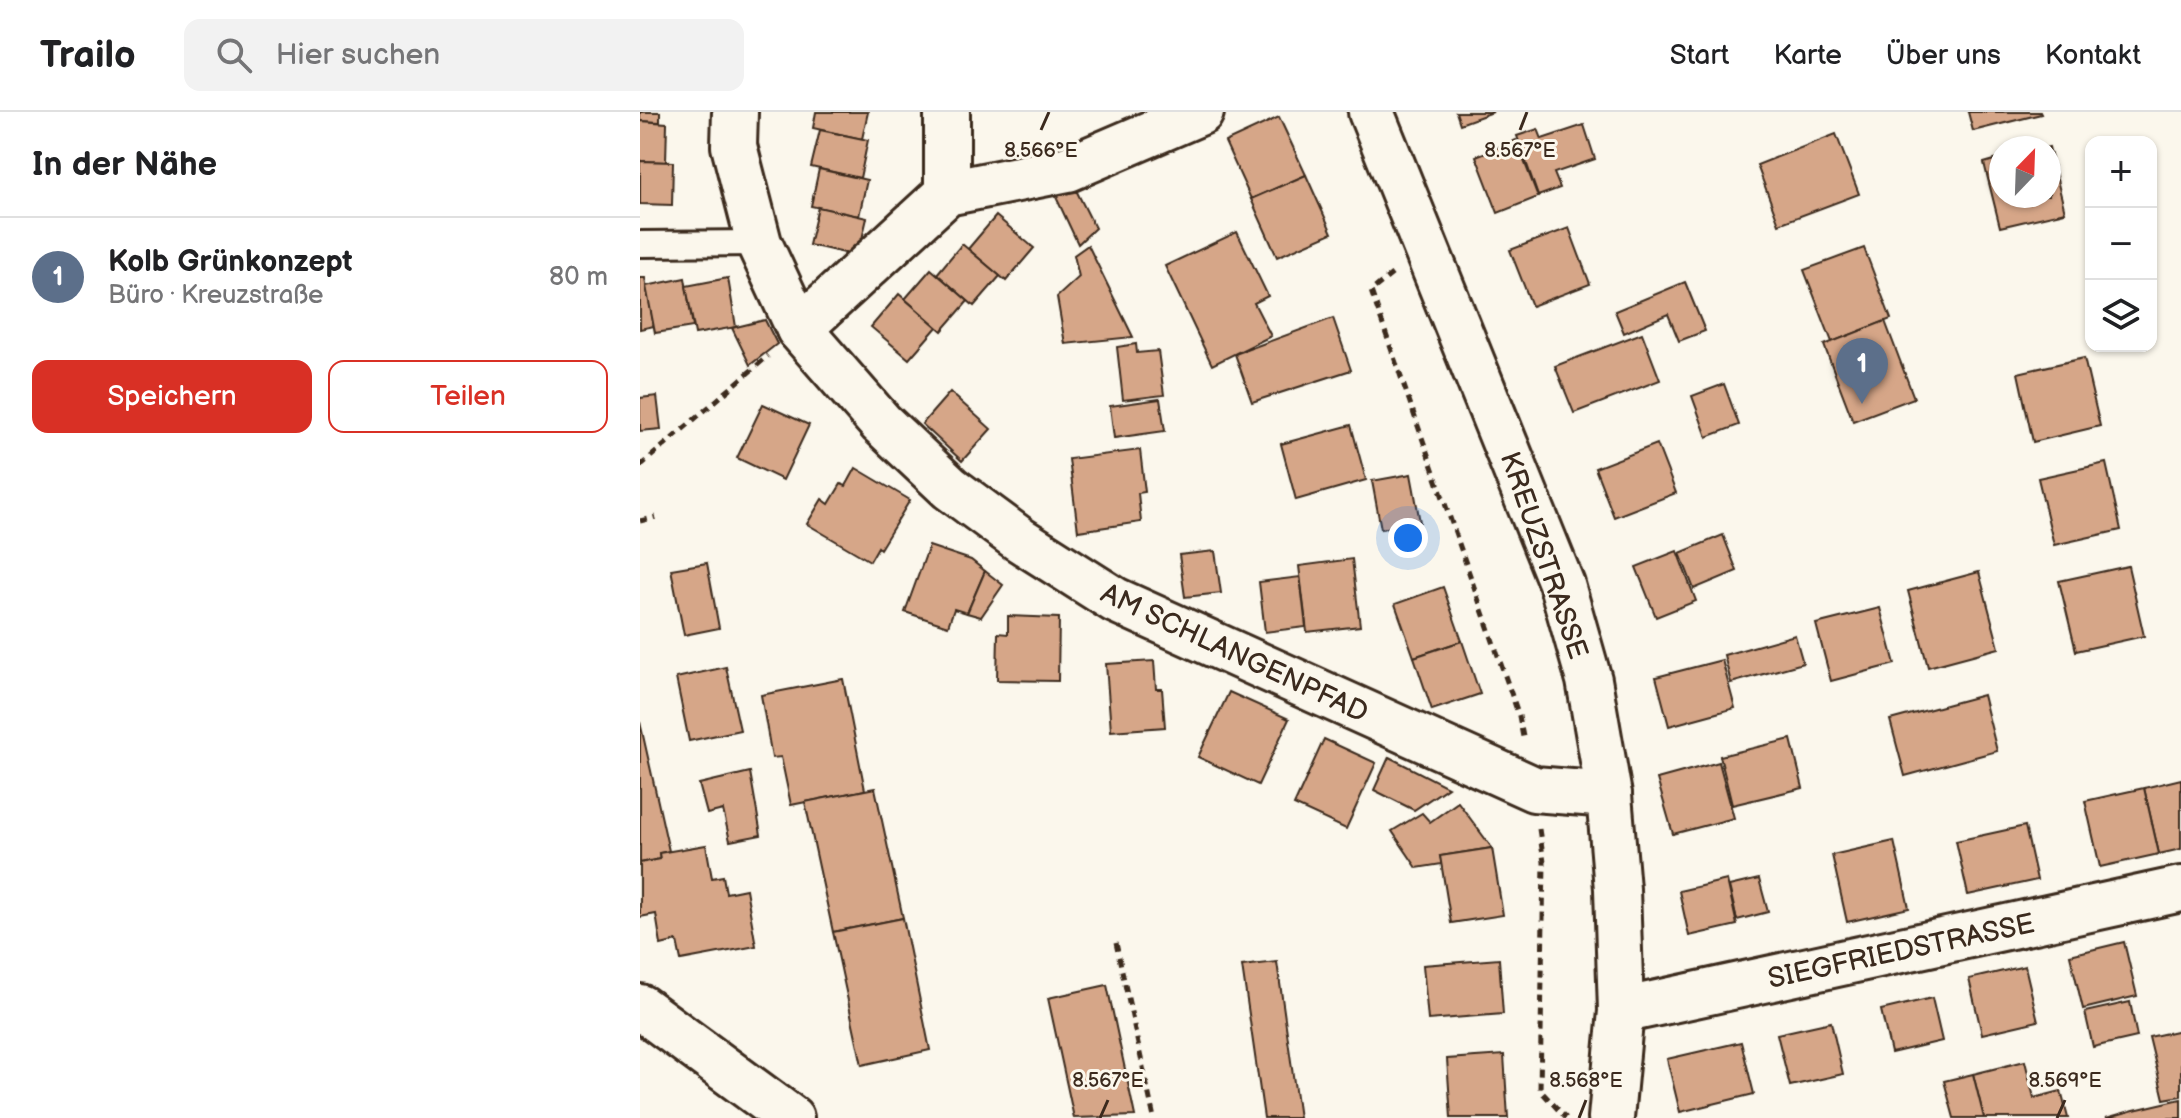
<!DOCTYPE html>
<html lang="de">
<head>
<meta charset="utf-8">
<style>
  body { margin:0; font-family:"Balsamiq Sans",sans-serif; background:#f2f2f2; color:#202124 }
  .controls { position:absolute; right:24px; top:24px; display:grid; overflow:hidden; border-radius:16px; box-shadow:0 2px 6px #0004 }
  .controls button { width:72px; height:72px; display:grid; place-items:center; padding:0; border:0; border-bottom:2px solid #e0e0e0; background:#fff; color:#202124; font:40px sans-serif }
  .compass { position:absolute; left:1349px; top:24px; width:72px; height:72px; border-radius:50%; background:#fff; box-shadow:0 2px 6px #0004; rotate:23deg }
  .you { position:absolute; left:768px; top:426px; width:28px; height:28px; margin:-20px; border:6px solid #fff; border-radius:50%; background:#1a73e8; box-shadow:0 0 0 12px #1a73e833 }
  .badge { display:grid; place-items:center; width:52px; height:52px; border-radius:50%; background:#d93025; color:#fff; font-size:26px; font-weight:700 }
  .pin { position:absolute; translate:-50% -66px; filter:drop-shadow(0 2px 4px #0008) }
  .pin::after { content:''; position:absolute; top:42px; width:28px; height:24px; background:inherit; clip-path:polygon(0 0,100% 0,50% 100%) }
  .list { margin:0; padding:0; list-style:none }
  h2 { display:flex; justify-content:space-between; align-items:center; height:104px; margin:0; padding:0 32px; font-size:34px }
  h2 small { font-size:26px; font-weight:400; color:#757577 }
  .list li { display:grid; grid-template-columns:52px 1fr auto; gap:24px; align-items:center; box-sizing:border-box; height:120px; padding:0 32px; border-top:2px solid #e0e0e0 }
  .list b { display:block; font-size:30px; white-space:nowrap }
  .list p { margin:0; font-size:26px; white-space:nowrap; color:#757577 }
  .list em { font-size:26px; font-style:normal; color:#757577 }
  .actions { display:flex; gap:16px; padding:24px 32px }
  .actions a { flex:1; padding:18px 0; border:2px solid #d93025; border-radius:16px; text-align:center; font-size:28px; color:#d93025 }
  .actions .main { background:#d93025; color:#fff }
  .icon { flex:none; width:44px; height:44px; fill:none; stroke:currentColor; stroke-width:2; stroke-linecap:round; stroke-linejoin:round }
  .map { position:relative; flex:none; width:1541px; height:1006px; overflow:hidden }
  header { display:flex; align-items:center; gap:48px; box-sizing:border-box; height:112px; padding:0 40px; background:#fff; border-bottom:2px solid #e0e0e0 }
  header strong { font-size:38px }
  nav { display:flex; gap:44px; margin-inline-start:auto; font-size:28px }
  .search { width:560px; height:72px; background:#f2f2f2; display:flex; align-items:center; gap:20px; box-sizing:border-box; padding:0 28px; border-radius:16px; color:#757577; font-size:30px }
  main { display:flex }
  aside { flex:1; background:#fff }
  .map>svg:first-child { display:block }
</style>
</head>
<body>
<header>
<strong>Trailo</strong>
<div class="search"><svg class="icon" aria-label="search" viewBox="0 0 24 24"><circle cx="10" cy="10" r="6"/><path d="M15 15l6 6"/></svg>Hier suchen</div>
<nav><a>Start</a><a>Karte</a><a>Über uns</a><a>Kontakt</a></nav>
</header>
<main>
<aside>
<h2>In der Nähe<small></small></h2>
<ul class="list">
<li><span class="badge" style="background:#5c6f8a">1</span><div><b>Kolb Grünkonzept</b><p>Büro · Kreuzstraße</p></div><em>80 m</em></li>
</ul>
<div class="actions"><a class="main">Speichern</a><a>Teilen</a></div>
</aside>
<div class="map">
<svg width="1541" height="1006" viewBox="0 0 1541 1006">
  <rect width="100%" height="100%" fill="#fbf7ec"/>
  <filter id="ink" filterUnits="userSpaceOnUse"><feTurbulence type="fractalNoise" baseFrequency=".0125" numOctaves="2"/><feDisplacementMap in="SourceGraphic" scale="16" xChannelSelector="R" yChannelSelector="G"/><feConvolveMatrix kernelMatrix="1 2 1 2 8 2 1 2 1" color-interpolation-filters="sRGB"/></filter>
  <g filter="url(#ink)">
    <g fill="#d6a688" stroke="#3b2a1e" stroke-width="2">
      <path d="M 0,0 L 20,0 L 20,10 L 0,9 Z"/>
      <path d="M 176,0 L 228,0 L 222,27 L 173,16 Z"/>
      <path d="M 816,0 L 853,0 L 820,12 Z"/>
      <path d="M 1328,0 L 1400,0 L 1401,2 L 1333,19 Z"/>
      <path d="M 639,5 L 666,63 L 611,87 L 585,30 Z"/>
      <path d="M 0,9 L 27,11 L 26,50 L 0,49 Z"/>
      <path d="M 944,13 L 955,47 L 914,61 L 920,76 L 898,84 L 877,24 L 898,17 L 902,27 Z"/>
      <path d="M 180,18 L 228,28 L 220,66 L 171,55 Z"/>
      <path d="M 1196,22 L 1219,82 L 1139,112 L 1117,53 Z"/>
      <path d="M 876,28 L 898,85 L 858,101 L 836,44 Z"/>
      <path d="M 1409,35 L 1425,100 L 1360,115 L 1344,51 L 1361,46 L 1361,84 L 1409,84 L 1409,36 L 1405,36 Z"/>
      <path d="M 0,49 L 33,50 L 32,93 L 0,92 Z"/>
      <path d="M 179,57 L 227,68 L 219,104 L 171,94 Z"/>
      <path d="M 666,63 L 692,121 L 637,145 L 611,87 Z"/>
      <path d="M 435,76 L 455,116 L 438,132 L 416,85 Z"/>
      <path d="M 178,95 L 227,106 L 218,144 L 169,133 Z"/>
      <path d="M 356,104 L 394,136 L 366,169 L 328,137 Z"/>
      <path d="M 929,116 L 950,172 L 892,194 L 870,138 Z"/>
      <path d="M 597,120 L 628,184 L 614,191 L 631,224 L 572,253 L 525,154 Z"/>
      <path d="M 322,132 L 360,164 L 334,194 L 297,162 Z"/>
      <path d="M 448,133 L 493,225 L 425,232 L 417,185 L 439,165 L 434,143 Z"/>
      <path d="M 1224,136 L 1251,207 L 1192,230 L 1164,158 Z"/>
      <path d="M 291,157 L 328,189 L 302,219 L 265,187 Z"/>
      <path d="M 0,166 L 5,166 L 14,214 L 0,217 Z"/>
      <path d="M 45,166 L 53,215 L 15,221 L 6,174 Z"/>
      <path d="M 88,166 L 96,215 L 55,222 L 46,174 Z"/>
      <path d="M 1045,170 L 1065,219 L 1039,229 L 1028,202 L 984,221 L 975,199 Z"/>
      <path d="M 259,182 L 297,215 L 269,247 L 231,215 Z"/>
      <path d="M 693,206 L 711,258 L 612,290 L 595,242 Z"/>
      <path d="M 125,208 L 137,232 L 110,253 L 92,216 Z"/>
      <path d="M 1245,209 L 1274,286 L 1213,309 L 1184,233 Z"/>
      <path d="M 1002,221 L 1020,268 L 934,301 L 915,254 Z"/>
      <path d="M 496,232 L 497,241 L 518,239 L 524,283 L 483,288 L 477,235 Z"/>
      <path d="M 1444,246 L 1460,314 L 1393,330 L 1378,261 Z"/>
      <path d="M 1084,272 L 1099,313 L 1067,325 L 1052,284 Z"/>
      <path d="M 310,280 L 351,317 L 322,349 L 282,312 Z"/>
      <path d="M 17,284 L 21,317 L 0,319 L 0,286 Z"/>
      <path d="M 520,287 L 525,319 L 474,326 L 470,294 Z"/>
      <path d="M 123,292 L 169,313 L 143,368 L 97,346 Z"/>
      <path d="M 711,313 L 726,368 L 656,388 L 641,332 Z"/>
      <path d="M 1017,332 L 1036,381 L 974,405 L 955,356 Z"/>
      <path d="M 500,338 L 505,380 L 498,381 L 501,410 L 438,419 L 429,347 Z"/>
      <path d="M 1466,351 L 1481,418 L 1414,433 L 1398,366 Z"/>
      <path d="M 216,356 L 270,388 L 240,437 L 238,435 L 230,449 L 167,412 L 182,387 L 189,392 L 201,372 L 206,374 Z"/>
      <path d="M 771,362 L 780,410 L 741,417 L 732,369 Z"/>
      <path d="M 1083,423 L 1097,459 L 1054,477 L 1040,441 Z"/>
      <path d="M 289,434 L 331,448 L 345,459 L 327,501 L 314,497 L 308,514 L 265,500 Z"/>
      <path d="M 575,439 L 581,481 L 545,485 L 539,443 Z"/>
      <path d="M 1037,439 L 1056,489 L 1016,505 L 996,455 Z"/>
      <path d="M 712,447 L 720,514 L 667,520 L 659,454 Z"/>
      <path d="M 67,451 L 79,516 L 44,523 L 31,457 Z"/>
      <path d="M 1488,454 L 1504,524 L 1436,539 L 1419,469 Z"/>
      <path d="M 345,459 L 363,473 L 341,505 L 327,501 Z"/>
      <path d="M 1339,460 L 1359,536 L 1288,555 L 1268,479 Z"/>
      <path d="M 660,465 L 666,515 L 625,520 L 619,470 Z"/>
      <path d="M 803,475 L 822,529 L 774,545 L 755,492 Z"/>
      <path d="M 1240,496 L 1255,552 L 1191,569 L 1176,512 Z"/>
      <path d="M 368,504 L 419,506 L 418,569 L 357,568 L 358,521 L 368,522 Z"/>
      <path d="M 1155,523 L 1163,551 L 1091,571 L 1084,543 Z"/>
      <path d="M 822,529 L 840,582 L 792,598 L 774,545 Z"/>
      <path d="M 1082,548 L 1095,596 L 1029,614 L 1016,565 Z"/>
      <path d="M 514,549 L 516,577 L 522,577 L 525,615 L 471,619 L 466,552 Z"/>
      <path d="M 86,555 L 100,618 L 49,629 L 36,566 Z"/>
      <path d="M 203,567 L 225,678 L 151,693 L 141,645 L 132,646 L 121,583 Z"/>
      <path d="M 589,580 L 649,607 L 618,673 L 558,645 Z"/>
      <path d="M 1343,583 L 1357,639 L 1265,664 L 1250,608 Z"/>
      <path d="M 0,610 L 29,739 L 19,741 L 20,747 L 0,751 Z"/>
      <path d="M 684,627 L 736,651 L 706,717 L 654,693 Z"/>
      <path d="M 1151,627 L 1163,676 L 1092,693 L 1080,644 Z"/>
      <path d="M 749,645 L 808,675 L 774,698 L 734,678 Z"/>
      <path d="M 1079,650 L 1094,706 L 1033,722 L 1017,667 Z"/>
      <path d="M 110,660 L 121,723 L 90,729 L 83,698 L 67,702 L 59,672 Z"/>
      <path d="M 1541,667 L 1541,737 L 1519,742 L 1504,676 Z"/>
      <path d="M 235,676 L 263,806 L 193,820 L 165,690 Z"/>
      <path d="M 1504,676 L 1519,742 L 1460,755 L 1445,689 Z"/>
      <path d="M 818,690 L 852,736 L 800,744 L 802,752 L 777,756 L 752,719 L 782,701 L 790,710 Z"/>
      <path d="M 1385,714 L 1397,768 L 1328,783 L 1316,729 Z"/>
      <path d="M 1254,729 L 1269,796 L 1207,810 L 1192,743 Z"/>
      <path d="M 66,733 L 72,766 L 83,764 L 86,781 L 106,777 L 116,834 L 41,848 L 37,829 L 21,833 L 16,802 L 0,805 L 0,751 L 20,747 L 19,741 Z"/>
      <path d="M 852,736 L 863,803 L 811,811 L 800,744 Z"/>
      <path d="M 1119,767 L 1128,800 L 1097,808 L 1089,774 Z"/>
      <path d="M 1087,768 L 1097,813 L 1049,824 L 1039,779 Z"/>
      <path d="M 263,806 L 290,938 L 222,953 L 193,820 Z"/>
      <path d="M 1484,830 L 1497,884 L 1443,897 L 1430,843 Z"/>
      <path d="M 859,847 L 863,902 L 788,908 L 783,853 Z"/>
      <path d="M 637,850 L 659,1006 L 624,1006 L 602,854 Z"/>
      <path d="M 1385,854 L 1398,909 L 1342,922 L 1329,867 Z"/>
      <path d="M 467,873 L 495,1004 L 434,1006 L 408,886 Z"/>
      <path d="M 1292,886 L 1302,929 L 1251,941 L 1241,898 Z"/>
      <path d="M 1490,890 L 1497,925 L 1453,935 L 1445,900 Z"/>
      <path d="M 1191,910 L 1203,962 L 1150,974 L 1137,922 Z"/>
      <path d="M 1541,918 L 1541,984 L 1524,987 L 1509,925 Z"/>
      <path d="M 1101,930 L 1114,982 L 1040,1000 L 1027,947 Z"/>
      <path d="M 864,943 L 868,1006 L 811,1006 L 807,947 Z"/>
      <path d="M 1385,949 L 1394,986 L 1421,979 L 1428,1006 L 1344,1006 L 1333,962 Z"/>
      <path d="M 1333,962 L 1344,1006 L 1314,1006 L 1304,969 Z"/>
      <path d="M 1541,987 L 1541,1006 L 1466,1006 L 1494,998 Z"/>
    </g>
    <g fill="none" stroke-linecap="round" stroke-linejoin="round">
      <defs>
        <path id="lane" d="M 0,132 L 119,131"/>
        <g id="street">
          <path d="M 95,0 L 94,34 L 119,131 L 159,217 L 241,311 L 310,376 L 379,427 L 475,488 L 894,677 L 969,683"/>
          <path d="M 307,0 L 307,81"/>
          <path d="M 731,0 L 922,473 L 949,568 L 969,683 L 977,777 L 981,899 L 971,1006"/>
          <path d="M 159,217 L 307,81 L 428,57 L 561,0"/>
          <path d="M 0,895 L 151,1006"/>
          <path d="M 981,899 L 1541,777"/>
        </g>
      </defs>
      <use href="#lane" stroke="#3b2a1e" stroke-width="30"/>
      <use href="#street" stroke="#3b2a1e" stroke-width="50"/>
      <g stroke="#3b2a1e" stroke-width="5" stroke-dasharray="8 6" stroke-linecap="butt">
        <path d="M 752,162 L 731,179 L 879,604 L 883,625"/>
        <path d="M 0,354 L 128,244"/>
        <path d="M 0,409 L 16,405"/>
        <path d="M 899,717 L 904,750 L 900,978 L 926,1006"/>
        <path d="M 476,831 L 514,1006"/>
      </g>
      <use href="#lane" stroke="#fbf7ec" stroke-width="24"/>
      <use href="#street" stroke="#fbf7ec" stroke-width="44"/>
    </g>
  </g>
  <path fill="none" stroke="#3b2a1e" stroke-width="3" d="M 401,18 L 409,0M 880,18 L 887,0M 460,1006 L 468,988M 939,1006 L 946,988M 1417,1006 L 1425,988"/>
  <g text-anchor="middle" stroke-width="6" stroke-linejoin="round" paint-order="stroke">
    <g font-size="28" fill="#3b2a1e" stroke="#fbf7ec">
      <text transform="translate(905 443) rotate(71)" y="10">KREUZSTRASSE</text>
      <text transform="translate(595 540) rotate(25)" y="10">AM SCHLANGENPFAD</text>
      <text transform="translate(1261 838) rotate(-12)" y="10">SIEGFRIEDSTRASSE</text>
    </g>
  </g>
  <g font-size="20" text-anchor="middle" fill="#3b2a1e" stroke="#fbf7ec" stroke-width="6" stroke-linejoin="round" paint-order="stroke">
    <text x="401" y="45">8.566°E</text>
    <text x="880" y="45">8.567°E</text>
    <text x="468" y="975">8.567°E</text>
    <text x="946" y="975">8.568°E</text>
    <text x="1425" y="975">8.569°E</text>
  </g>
</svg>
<div class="controls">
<button>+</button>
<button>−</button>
<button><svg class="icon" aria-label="layers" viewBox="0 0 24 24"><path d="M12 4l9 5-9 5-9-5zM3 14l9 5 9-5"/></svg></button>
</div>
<svg class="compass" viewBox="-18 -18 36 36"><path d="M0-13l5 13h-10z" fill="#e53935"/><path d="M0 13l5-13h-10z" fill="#757577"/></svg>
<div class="you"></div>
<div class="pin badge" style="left:1222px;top:292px;background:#5c6f8a">1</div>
</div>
</main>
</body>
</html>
